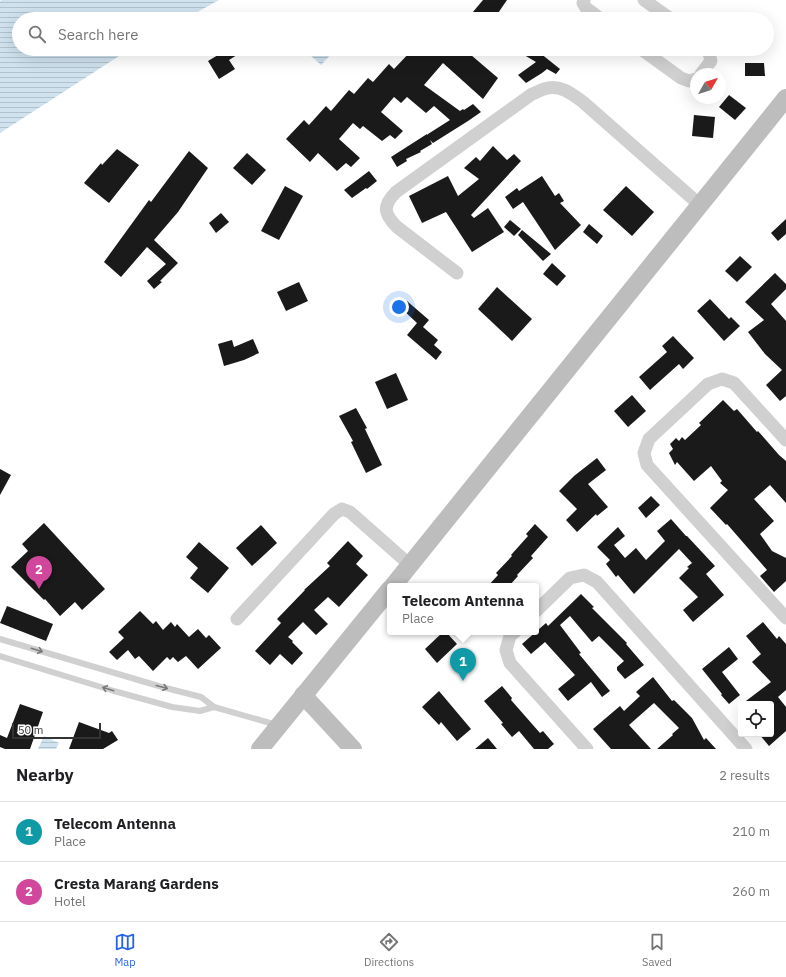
<!DOCTYPE html>
<html lang="en">
<head>
<meta charset="utf-8">
<style>
  body { margin:0; font-family:"IBM Plex Sans",sans-serif; background:#f6f6f6; color:#202124 }
  .controls { position:absolute; right:12px; bottom:12px; display:grid; overflow:hidden; border-radius:4px; box-shadow:0 4px 16px #0002 }
  .controls button { width:36px; height:36px; display:grid; place-items:center; padding:0; border:0; border-bottom:1px solid #e0e0e0; background:#fff; color:#202124; font:20px sans-serif }
  .compass { position:absolute; left:690px; top:68px; width:36px; height:36px; border-radius:50%; background:#fff; box-shadow:0 4px 16px #0002; rotate:51deg }
  .scale { position:absolute; left:12px; bottom:10px; width:89px; box-sizing:border-box; padding-left:4px; border:2px solid #333; border-top:0; font-size:11px; line-height:14px; white-space:nowrap; color:#333; -webkit-text-stroke:3px #fff; paint-order:stroke }
  .you { position:absolute; left:399px; top:307px; width:14px; height:14px; margin:-10px; border:3px solid #fff; border-radius:50%; background:#1a73e8; box-shadow:0 0 0 6px #1a73e833 }
  .badge { display:grid; place-items:center; width:26px; height:26px; border-radius:50%; background:#2563eb; color:#fff; font-size:13px; font-weight:700 }
  .pin { position:absolute; translate:-50% -33px; filter:drop-shadow(0 1px 2px #0008) }
  .pin::after { content:''; position:absolute; top:21px; width:14px; height:12px; background:inherit; clip-path:polygon(0 0,100% 0,50% 100%) }
  .popup { position:absolute; left:387px; top:583px; width:152px; height:52px; box-sizing:border-box; display:grid; place-content:center; border-radius:4px; background:#fff; filter:drop-shadow(0 1px 3px #0005); font-size:13px; white-space:nowrap; color:#757577 }
  .popup b { font-size:15px; color:#202124 }
  .popup::after { content:''; position:absolute; left:50%; top:100%; margin-left:-8px; border:8px solid transparent; border-top-color:#fff }
  .list { margin:0; padding:0; list-style:none }
  h2 { display:flex; justify-content:space-between; align-items:center; height:52px; margin:0; padding:0 16px; font-size:17px }
  h2 small { font-size:13px; font-weight:400; color:#757577 }
  .list li { display:grid; grid-template-columns:26px 1fr auto; gap:12px; align-items:center; box-sizing:border-box; height:60px; padding:0 16px; border-top:1px solid #e0e0e0 }
  .list b { display:block; font-size:15px; white-space:nowrap }
  .list p { margin:0; font-size:13px; white-space:nowrap; color:#757577 }
  .list em { font-size:13px; font-style:normal; color:#757577 }
  .icon { flex:none; width:22px; height:22px; fill:none; stroke:currentColor; stroke-width:2; stroke-linecap:round; stroke-linejoin:round }
  .map { position:relative; flex:none; width:786px; height:749px; overflow:hidden }
  .search { position:absolute; background:#fff; box-shadow:0 4px 16px #0002; left:12px; right:12px; top:12px; height:44px; display:flex; align-items:center; gap:10px; box-sizing:border-box; padding:0 14px; border-radius:22px; color:#757577; font-size:15px }
  .sheet { height:172px; background:#fff }
  nav { display:flex; justify-content:space-around; align-items:center; box-sizing:border-box; height:56px; border-top:1px solid #e0e0e0; background:#fff; font-size:11px; color:#757577 }
  nav a { display:grid; justify-items:center; gap:2px }
  nav .on { color:#2563eb }
  .map>svg:first-child { display:block }
</style>
</head>
<body>
<div class="map">
<svg width="786" height="749" viewBox="0 0 786 749">
  <defs>
    <pattern id="water-rules" width="6" height="5" patternUnits="userSpaceOnUse"><rect width="6" height="5" fill="#cfe2ee"/><path d="M0 2.5h6" fill="none" stroke="#b2c2cd"/></pattern>
  </defs>
  <rect width="100%" height="100%" fill="#fff"/>
  <g fill="url(#water-rules)">
    <path d="M 2,0 L 219,0 L 185,19 L 19,19 L 19,49 L 131,49 L 116,58 L 0,133 L 0,1 Z"/>
    <path d="M 315,49 L 336,49 L 321,65 L 310,55 Z"/>
    <path d="M 44,736 L 59,743 L 56,749 L 38,749 Z"/>
  </g>
  <g fill="#1a1a1a">
    <path d="M 483,0 L 507,0 L 494,19 L 467,19 Z"/>
    <path d="M 228,49 L 234,49 L 237,55 L 229,60 L 235,69 L 219,79 L 208,61 Z"/>
    <path d="M 422,49 L 476,49 L 471,55 L 498,78 L 483,99 L 443,63 L 424,85 L 460,111 L 463,109 L 464,110 L 473,104 L 481,112 L 468,121 L 433,143 L 430,140 L 432,144 L 420,151 L 421,152 L 406,159 L 407,161 L 397,167 L 391,157 L 427,134 L 428,135 L 428,134 L 450,120 L 434,106 L 426,113 L 407,97 L 401,103 L 394,97 L 381,112 L 403,131 L 395,139 L 390,135 L 382,141 L 363,126 L 360,129 L 353,123 L 339,139 L 360,158 L 351,167 L 346,163 L 337,171 L 318,153 L 310,162 L 286,139 L 304,120 L 309,125 L 326,106 L 331,111 L 349,90 L 354,94 L 368,78 L 373,82 L 389,64 L 394,69 L 412,50 L 417,54 Z"/>
    <path d="M 514,49 L 535,49 L 560,69 L 556,74 L 547,69 L 542,73 L 526,83 L 518,75 L 536,62 Z"/>
    <path d="M 745,63 L 764,63 L 765,76 L 745,76 Z"/>
    <path d="M 729,95 L 746,108 L 735,120 L 719,107 Z"/>
    <path d="M 694,115 L 715,117 L 713,138 L 692,136 Z"/>
    <path d="M 493,146 L 507,160 L 514,154 L 521,161 L 471,215 L 474,218 L 488,208 L 504,232 L 472,252 L 446,212 L 422,223 L 409,196 L 448,176 L 458,196 L 479,179 L 464,168 L 476,157 L 480,161 Z"/>
    <path d="M 117,149 L 139,165 L 109,203 L 84,183 L 101,163 L 102,165 Z"/>
    <path d="M 189,151 L 208,168 L 178,212 L 154,240 L 178,263 L 160,281 L 162,282 L 154,289 L 147,281 L 166,264 L 147,247 L 121,277 L 104,262 L 149,200 L 151,202 Z"/>
    <path d="M 247,153 L 266,170 L 252,185 L 233,168 Z"/>
    <path d="M 369,171 L 377,181 L 367,189 L 366,188 L 352,198 L 344,190 Z"/>
    <path d="M 542,176 L 555,196 L 559,193 L 564,201 L 560,203 L 581,225 L 555,250 L 523,202 L 513,209 L 505,197 L 517,188 L 519,191 Z"/>
    <path d="M 285,186 L 303,196 L 279,240 L 261,231 Z"/>
    <path d="M 626,186 L 654,212 L 632,236 L 603,210 Z"/>
    <path d="M 221,213 L 229,222 L 216,233 L 209,223 Z"/>
    <path d="M 786,219 L 786,234 L 778,241 L 771,233 Z"/>
    <path d="M 510,220 L 521,229 L 514,236 L 504,227 Z"/>
    <path d="M 589,224 L 603,236 L 597,244 L 583,232 Z"/>
    <path d="M 522,230 L 551,254 L 543,261 L 518,235 Z"/>
    <path d="M 740,256 L 752,267 L 737,282 L 725,271 Z"/>
    <path d="M 552,263 L 566,276 L 557,286 L 543,274 Z"/>
    <path d="M 775,273 L 786,284 L 786,289 L 771,304 L 786,321 L 786,396 L 780,401 L 766,385 L 782,370 L 765,354 L 748,332 L 764,320 L 745,302 Z"/>
    <path d="M 299,282 L 308,301 L 286,311 L 277,292 Z"/>
    <path d="M 497,287 L 532,319 L 512,341 L 478,309 Z"/>
    <path d="M 710,299 L 729,319 L 731,317 L 740,326 L 724,341 L 697,311 Z"/>
    <path d="M 407,301 L 429,320 L 423,327 L 438,340 L 434,345 L 442,352 L 436,360 L 407,335 L 417,323 L 402,309 Z"/>
    <path d="M 673,336 L 694,358 L 683,369 L 679,364 L 650,390 L 639,377 L 667,352 L 662,346 Z"/>
    <path d="M 253,339 L 259,353 L 244,360 L 224,366 L 218,344 L 232,340 L 234,347 Z"/>
    <path d="M 396,373 L 408,400 L 387,409 L 375,382 Z"/>
    <path d="M 632,395 L 646,411 L 628,427 L 614,411 Z"/>
    <path d="M 723,400 L 734,411 L 737,409 L 757,432 L 758,431 L 779,455 L 786,461 L 786,503 L 770,485 L 754,499 L 774,521 L 760,534 L 772,551 L 786,558 L 786,581 L 774,592 L 760,576 L 767,570 L 727,524 L 726,525 L 710,508 L 728,490 L 720,483 L 722,481 L 711,466 L 694,481 L 677,462 L 675,465 L 669,453 L 673,449 L 670,444 L 676,438 L 679,441 L 682,437 L 685,440 L 701,425 L 699,423 Z"/>
    <path d="M 356,408 L 367,428 L 365,429 L 382,465 L 366,473 L 351,442 L 353,441 L 339,416 Z"/>
    <path d="M 597,458 L 606,470 L 588,484 L 608,507 L 597,516 L 596,514 L 577,532 L 566,520 L 577,509 L 559,491 L 574,476 Z"/>
    <path d="M 0,469 L 11,475 L 0,495 Z"/>
    <path d="M 651,496 L 660,505 L 646,518 L 638,508 Z"/>
    <path d="M 671,519 L 686,536 L 687,536 L 715,566 L 706,574 L 724,595 L 693,622 L 683,610 L 698,597 L 679,578 L 689,568 L 687,567 L 692,563 L 679,549 L 634,594 L 618,575 L 616,577 L 606,564 L 610,560 L 597,547 L 618,527 L 625,536 L 614,545 L 625,558 L 636,548 L 646,560 L 665,541 L 657,531 Z"/>
    <path d="M 44,523 L 105,589 L 82,610 L 75,602 L 60,616 L 45,599 L 44,600 L 11,567 L 28,551 L 22,544 Z"/>
    <path d="M 535,524 L 548,537 L 531,556 L 533,558 L 517,575 L 518,576 L 509,586 L 488,586 L 498,575 L 496,573 L 512,556 L 511,555 L 528,536 L 526,534 Z"/>
    <path d="M 261,525 L 277,543 L 252,566 L 236,548 Z"/>
    <path d="M 348,541 L 363,556 L 356,564 L 368,575 L 339,607 L 328,597 L 314,610 L 328,624 L 316,635 L 303,622 L 288,637 L 293,641 L 292,642 L 303,653 L 292,665 L 280,654 L 270,665 L 255,651 L 281,623 L 277,619 L 305,590 L 304,590 L 330,566 L 327,563 Z"/>
    <path d="M 199,542 L 229,568 L 208,593 L 190,578 L 198,568 L 186,557 Z"/>
    <path d="M 581,594 L 594,607 L 592,608 L 627,643 L 626,644 L 644,665 L 625,679 L 617,670 L 617,667 L 624,661 L 599,636 L 592,642 L 570,616 L 560,625 L 581,653 L 579,654 L 610,691 L 602,697 L 591,682 L 568,701 L 558,689 L 575,675 L 545,642 L 531,654 L 522,644 L 546,623 L 548,626 Z"/>
    <path d="M 7,606 L 53,624 L 46,641 L 0,623 Z"/>
    <path d="M 140,611 L 153,624 L 156,621 L 163,630 L 171,622 L 175,627 L 177,624 L 189,637 L 198,629 L 206,638 L 209,635 L 221,648 L 198,669 L 186,656 L 178,662 L 173,657 L 170,660 L 167,657 L 153,671 L 139,656 L 135,659 L 128,650 L 117,660 L 109,652 L 124,638 L 118,632 Z"/>
    <path d="M 763,622 L 777,639 L 779,636 L 786,644 L 786,690 L 778,697 L 786,707 L 786,731 L 769,746 L 759,734 L 771,734 L 771,704 L 742,704 L 771,682 L 752,662 L 761,654 L 746,636 Z"/>
    <path d="M 443,632 L 446,632 L 457,644 L 437,663 L 425,649 Z"/>
    <path d="M 729,647 L 738,659 L 722,672 L 740,695 L 729,704 L 721,695 L 722,694 L 702,669 Z"/>
    <path d="M 653,677 L 672,701 L 674,700 L 692,718 L 704,740 L 706,738 L 716,749 L 657,749 L 673,735 L 672,734 L 679,728 L 654,703 L 629,725 L 651,749 L 611,749 L 593,729 L 620,706 L 624,711 L 640,696 L 636,692 Z"/>
    <path d="M 502,686 L 512,698 L 511,700 L 540,733 L 543,731 L 554,744 L 548,749 L 534,749 L 519,731 L 512,737 L 501,724 L 503,723 L 484,701 Z"/>
    <path d="M 439,691 L 471,729 L 457,741 L 441,722 L 439,725 L 422,707 Z"/>
    <path d="M 20,704 L 43,712 L 30,749 L 5,749 L 0,747 L 0,735 L 7,738 Z"/>
    <path d="M 79,722 L 109,733 L 112,731 L 118,740 L 103,749 L 69,749 Z"/>
    <path d="M 488,738 L 497,749 L 475,749 Z"/>
  </g>
  <g fill="none" stroke-linecap="round" stroke-linejoin="round">
    <g stroke="#d0d0d0" stroke-width="6">
      <path d="M 0,639 L 162,687 L 201,697 L 214,707 L 277,725"/>
      <path d="M 0,656 L 114,691 L 172,707 L 200,711 L 214,707"/>
    </g>
    <g stroke="#d0d0d0" stroke-width="13">
      <path d="M 584,0 L 583,3 L 586,8 L 601,19"/>
      <path d="M 644,0 L 671,19"/>
      <path d="M 641,49 L 681,78 L 689,81 L 696,79"/>
      <path d="M 701,74 L 711,61 L 708,49"/>
      <path d="M 457,273 L 397,227 C 384,214 382,206 396,192 L 532,94 C 536,93 540,90 544,89 C 560,84 571,93 583,102 L 700,205"/>
      <path d="M 786,440 L 734,383 L 722,379 L 708,384 L 649,439 L 644,453 L 647,465 L 786,618"/>
      <path d="M 536,611 L 570,578 L 584,575 L 597,582 L 746,749"/>
      <path d="M 237,619 L 334,514 L 342,509 L 350,512 L 410,565"/>
      <path d="M 515,632 L 510,636 L 506,650 L 510,663 L 587,749"/>
    </g>
    <g stroke="#bdbdbd" stroke-width="18">
      <path d="M 393,586 L 786,98"/>
      <path d="M 303,695 L 353,749"/>
      <path d="M 260,749 L 390,589"/>
    </g>
  </g>
  <defs><path id="oneway-shaft" d="M-6 0H5M1.5-3L5.5 0L1.5 3" fill="none" stroke-width="1.6" stroke-linecap="round" stroke-linejoin="round"/></defs>
  <g stroke="#7a7a7a">
    <use href="#oneway-shaft" transform="translate(37 650) rotate(17)"/>
    <use href="#oneway-shaft" transform="translate(162 687) rotate(15)"/>
    <use href="#oneway-shaft" transform="translate(108 689) rotate(-163)"/>
  </g>
</svg>
<div class="controls">
<button><svg class="icon" aria-label="locate" viewBox="0 0 24 24"><circle cx="12" cy="12" r="6"/><path d="M12 2v4M12 18v4M2 12h4M18 12h4"/></svg></button>
</div>
<svg class="compass" viewBox="-18 -18 36 36"><path d="M0-13l5 13h-10z" fill="#e53935"/><path d="M0 13l5-13h-10z" fill="#757577"/></svg>
<div class="scale">50 m</div>
<div class="you"></div>
<div class="pin badge" style="left:463px;top:681px;background:#0f9aa8">1</div>
<div class="popup"><b>Telecom Antenna</b>Place</div>
<div class="pin badge" style="left:39px;top:589px;background:#d1479c">2</div>
<div class="search"><svg class="icon" aria-label="search" viewBox="0 0 24 24"><circle cx="10" cy="10" r="6"/><path d="M15 15l6 6"/></svg>Search here</div>
</div>
<section class="sheet">
<h2>Nearby<small>2 results</small></h2>
<ul class="list">
<li><span class="badge" style="background:#0f9aa8">1</span><div><b>Telecom Antenna</b><p>Place</p></div><em>210 m</em></li>
<li><span class="badge" style="background:#d1479c">2</span><div><b>Cresta Marang Gardens</b><p>Hotel</p></div><em>260 m</em></li>
</ul>
</section>
<nav>
<a class="on"><svg class="icon" aria-label="map" viewBox="0 0 24 24"><path d="M3 6l6-2 6 2 6-2v14l-6 2-6-2-6 2zM9 4v14M15 6v14"/></svg>Map</a>
<a><svg class="icon" aria-label="directions" viewBox="0 0 24 24"><path d="M12 3l9 9-9 9-9-9zM9 14v-3h6M13 9l2 2-2 2"/></svg>Directions</a>
<a><svg class="icon" aria-label="saved" viewBox="0 0 24 24"><path d="M7 4h10v16l-5-4-5 4z"/></svg>Saved</a>
</nav>
</body>
</html>
